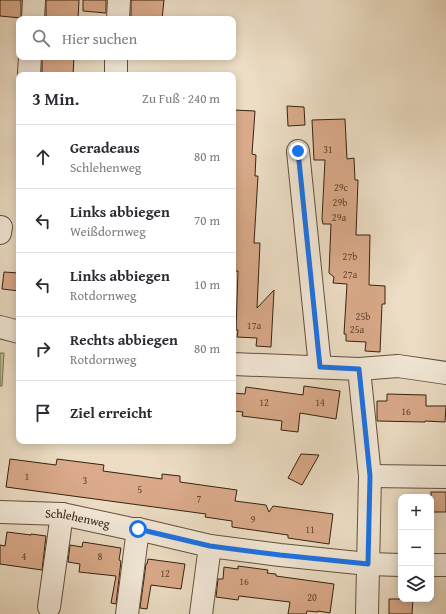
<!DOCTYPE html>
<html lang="de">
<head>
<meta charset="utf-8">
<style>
  body { margin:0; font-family:"Gentium Book Plus",serif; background:#f7f7f7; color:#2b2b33 }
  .controls { position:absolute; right:12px; bottom:12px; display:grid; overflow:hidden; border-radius:8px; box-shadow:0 2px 10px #0003 }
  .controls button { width:36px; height:36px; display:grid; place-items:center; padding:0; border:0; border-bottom:1px solid #e1e1e2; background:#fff; color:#2b2b33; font:20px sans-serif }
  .stop { position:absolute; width:12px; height:12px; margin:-9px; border:3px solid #1a73e8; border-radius:50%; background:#fff }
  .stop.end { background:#1a73e8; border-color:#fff; box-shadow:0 1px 4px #0008 }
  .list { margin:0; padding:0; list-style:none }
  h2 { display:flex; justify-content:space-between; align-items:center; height:52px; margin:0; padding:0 16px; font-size:17px }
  h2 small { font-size:13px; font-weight:400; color:#7c7c81 }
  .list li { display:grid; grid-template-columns:26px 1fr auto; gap:12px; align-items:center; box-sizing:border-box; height:64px; padding:0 16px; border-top:1px solid #e1e1e2 }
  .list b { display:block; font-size:15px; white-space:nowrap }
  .list p { margin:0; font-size:13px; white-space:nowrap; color:#7c7c81 }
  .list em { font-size:13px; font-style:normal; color:#7c7c81 }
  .icon { flex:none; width:22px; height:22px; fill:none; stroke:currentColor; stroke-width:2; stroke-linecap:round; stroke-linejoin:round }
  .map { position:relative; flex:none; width:446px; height:614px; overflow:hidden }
  .search { position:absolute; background:#fff; box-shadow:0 2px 10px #0003; left:16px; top:16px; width:220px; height:44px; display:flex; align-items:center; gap:10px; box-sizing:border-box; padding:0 14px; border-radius:8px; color:#7c7c81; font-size:15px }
  .panel { position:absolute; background:#fff; box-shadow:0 2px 10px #0003; left:16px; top:72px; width:220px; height:372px; border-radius:8px }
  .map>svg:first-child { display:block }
</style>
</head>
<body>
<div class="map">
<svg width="446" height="614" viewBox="0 0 446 614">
  <rect width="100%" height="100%" fill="#ecddc4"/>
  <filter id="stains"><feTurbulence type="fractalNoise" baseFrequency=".005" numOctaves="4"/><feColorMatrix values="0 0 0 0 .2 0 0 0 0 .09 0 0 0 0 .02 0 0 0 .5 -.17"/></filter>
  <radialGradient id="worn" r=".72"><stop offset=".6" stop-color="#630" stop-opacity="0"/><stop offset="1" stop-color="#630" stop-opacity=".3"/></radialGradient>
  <path fill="#b6c296" stroke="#767254" d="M 0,353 L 4,353 L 2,386 L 0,386 Z"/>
  <g fill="#daaa8a" stroke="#372211">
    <path d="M 0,0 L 21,0 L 21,18 L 0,16 Z"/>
    <path d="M 46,0 L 79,0 L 78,19 L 46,19 Z"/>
    <path d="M 83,0 L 106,0 L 106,13 L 83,11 Z"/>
    <path d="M 131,0 L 164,0 L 162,19 L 131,19 Z"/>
    <path d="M 42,57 L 74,57 L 73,75 L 42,75 Z"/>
    <path d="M 287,106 L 304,107 L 305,125 L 288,126 Z"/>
    <path d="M 233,110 L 255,111 L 252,154 L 256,155 L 255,176 L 258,176 L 254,243 L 260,243 L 257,308 L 274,290 L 271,347 L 256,346 L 257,338 L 237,337 L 238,330 L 236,330 L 238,271 L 233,271 L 235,229 L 233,229 Z"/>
    <path d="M 345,119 L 347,159 L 354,158 L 355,180 L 358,180 L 356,235 L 370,235 L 369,285 L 385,286 L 385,304 L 382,304 L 380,352 L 365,351 L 366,342 L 346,341 L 346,334 L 344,334 L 347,284 L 333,283 L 334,277 L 329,273 L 331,224 L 323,224 L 322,219 L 325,160 L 314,160 L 312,120 Z"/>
    <path d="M 4,272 L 19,273 L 19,291 L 2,289 Z"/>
    <path d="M 304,386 L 340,391 L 336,419 L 300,413 L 298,432 L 281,430 L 282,421 L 242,416 L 243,412 L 233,411 L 233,393 L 245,394 L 246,387 L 303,395 Z"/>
    <path d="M 387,394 L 426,395 L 426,406 L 446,406 L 445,422 L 425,421 L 425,422 L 377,421 L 377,401 L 387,401 Z"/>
    <path d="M 301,454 L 319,455 L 302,485 L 288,478 Z"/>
    <path d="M 10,459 L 56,465 L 57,459 L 104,465 L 103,471 L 162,479 L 162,474 L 180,476 L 180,482 L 237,490 L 235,501 L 266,505 L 269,512 L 273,506 L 333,514 L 329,544 L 288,538 L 288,535 L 232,527 L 232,521 L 205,517 L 206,514 L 6,487 Z"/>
    <rect x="431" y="492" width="15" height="20"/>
    <path d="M 7,532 L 31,535 L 31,534 L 46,536 L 42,570 L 0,564 L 0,545 L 5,546 Z"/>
    <path d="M 83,542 L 121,548 L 119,560 L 121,561 L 116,604 L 111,603 L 116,576 L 79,572 L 80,564 L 68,562 L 70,545 L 82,547 Z"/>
    <path d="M 148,559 L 185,564 L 181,589 L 151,585 L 147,609 L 140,608 L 146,564 L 147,564 Z"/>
    <path d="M 238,566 L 268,570 L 267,573 L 276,574 L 276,576 L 334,584 L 330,613 L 318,611 L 318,612 L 307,611 L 306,614 L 288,614 L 290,602 L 239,596 L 238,600 L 216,597 L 218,579 L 223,579 L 224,567 L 238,569 Z"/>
    <path d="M 389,599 L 413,599 L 412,614 L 389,614 Z"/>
  </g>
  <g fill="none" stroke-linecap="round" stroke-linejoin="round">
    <defs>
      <g id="minor">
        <path d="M 33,19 L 34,0"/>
        <path d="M 118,19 L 119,0"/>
        <path d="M 30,57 L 29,73 L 30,75"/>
        <path d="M 116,75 L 116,57"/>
        <path d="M 298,151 L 320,367"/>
        <path d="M 0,233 L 1,227"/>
        <path d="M 0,327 L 19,332"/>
        <path d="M 233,364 L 359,369 L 398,366 L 446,373"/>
        <path d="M 359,369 L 370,476 L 367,614"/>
        <path d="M 370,476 L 446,477"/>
        <path id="s1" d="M 0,512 L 62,514 L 132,529 L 138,529 L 210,546 L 280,555 L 368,564 L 401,565"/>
        <path d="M 431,565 L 446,565"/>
        <path d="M 49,607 L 62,514"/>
        <path d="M 127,614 L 138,529"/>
        <path d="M 201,614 L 210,546"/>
      </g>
    </defs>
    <use href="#minor" stroke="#64513e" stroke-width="24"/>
    <use href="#minor" stroke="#f3e9d9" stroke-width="22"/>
  </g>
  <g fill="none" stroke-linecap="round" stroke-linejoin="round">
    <path stroke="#1a73e8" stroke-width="5" d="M 138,529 L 210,546 L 280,555 L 368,564 L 370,476 L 359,369 L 320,367 L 298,151"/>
  </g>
  <g text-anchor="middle" stroke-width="4" stroke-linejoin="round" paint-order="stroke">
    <g font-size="10" fill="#60442f">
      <text x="328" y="153">31</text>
      <text x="341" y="191">29c</text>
      <text x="340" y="206">29b</text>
      <text x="339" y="221">29a</text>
      <text x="350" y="260">27b</text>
      <text x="350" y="278">27a</text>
      <text x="363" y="320">25b</text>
      <text x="254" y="329">17a</text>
      <text x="357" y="333">25a</text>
      <text x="264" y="406">12</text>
      <text x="320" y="406">14</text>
      <text x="406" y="415">16</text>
      <text x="27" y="480">1</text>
      <text x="85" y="484">3</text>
      <text x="140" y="493">5</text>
      <text x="199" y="502">7</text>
      <text x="253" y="523">9</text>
      <text x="310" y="533">11</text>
      <text x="24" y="560">4</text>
      <text x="100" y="560">8</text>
      <text x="165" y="577">12</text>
      <text x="244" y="585">16</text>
      <text x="312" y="601">20</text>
    </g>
    <g font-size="12" fill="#372211" stroke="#f3e9d9">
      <text dy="4" stroke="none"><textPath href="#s1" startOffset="78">Schlehenweg</textPath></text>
    </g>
  </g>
  <rect width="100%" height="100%" filter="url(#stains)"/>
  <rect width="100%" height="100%" fill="url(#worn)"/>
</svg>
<div class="controls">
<button>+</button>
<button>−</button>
<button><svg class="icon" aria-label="layers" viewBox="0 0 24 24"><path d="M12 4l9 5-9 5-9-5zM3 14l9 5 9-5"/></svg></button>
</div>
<div class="stop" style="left:138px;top:529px"></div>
<div class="stop end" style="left:298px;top:151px"></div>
<div class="search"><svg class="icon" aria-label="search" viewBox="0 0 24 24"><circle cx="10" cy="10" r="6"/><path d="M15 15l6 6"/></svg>Hier suchen</div>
<section class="panel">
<h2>3 Min.<small>Zu Fuß · 240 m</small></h2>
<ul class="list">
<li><svg class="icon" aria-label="ahead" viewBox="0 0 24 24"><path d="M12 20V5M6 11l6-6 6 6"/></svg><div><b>Geradeaus</b><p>Schlehenweg</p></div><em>80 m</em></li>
<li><svg class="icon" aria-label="left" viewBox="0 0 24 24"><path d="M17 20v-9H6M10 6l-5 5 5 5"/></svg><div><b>Links abbiegen</b><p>Weißdornweg</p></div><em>70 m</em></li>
<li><svg class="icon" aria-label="left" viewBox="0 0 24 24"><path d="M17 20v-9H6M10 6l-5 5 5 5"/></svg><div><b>Links abbiegen</b><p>Rotdornweg</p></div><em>10 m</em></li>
<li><svg class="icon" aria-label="right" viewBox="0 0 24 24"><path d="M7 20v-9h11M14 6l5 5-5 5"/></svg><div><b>Rechts abbiegen</b><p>Rotdornweg</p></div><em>80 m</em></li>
<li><svg class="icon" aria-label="arrive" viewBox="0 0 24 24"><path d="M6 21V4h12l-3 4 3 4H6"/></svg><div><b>Ziel erreicht</b></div></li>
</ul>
</section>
</div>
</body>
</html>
